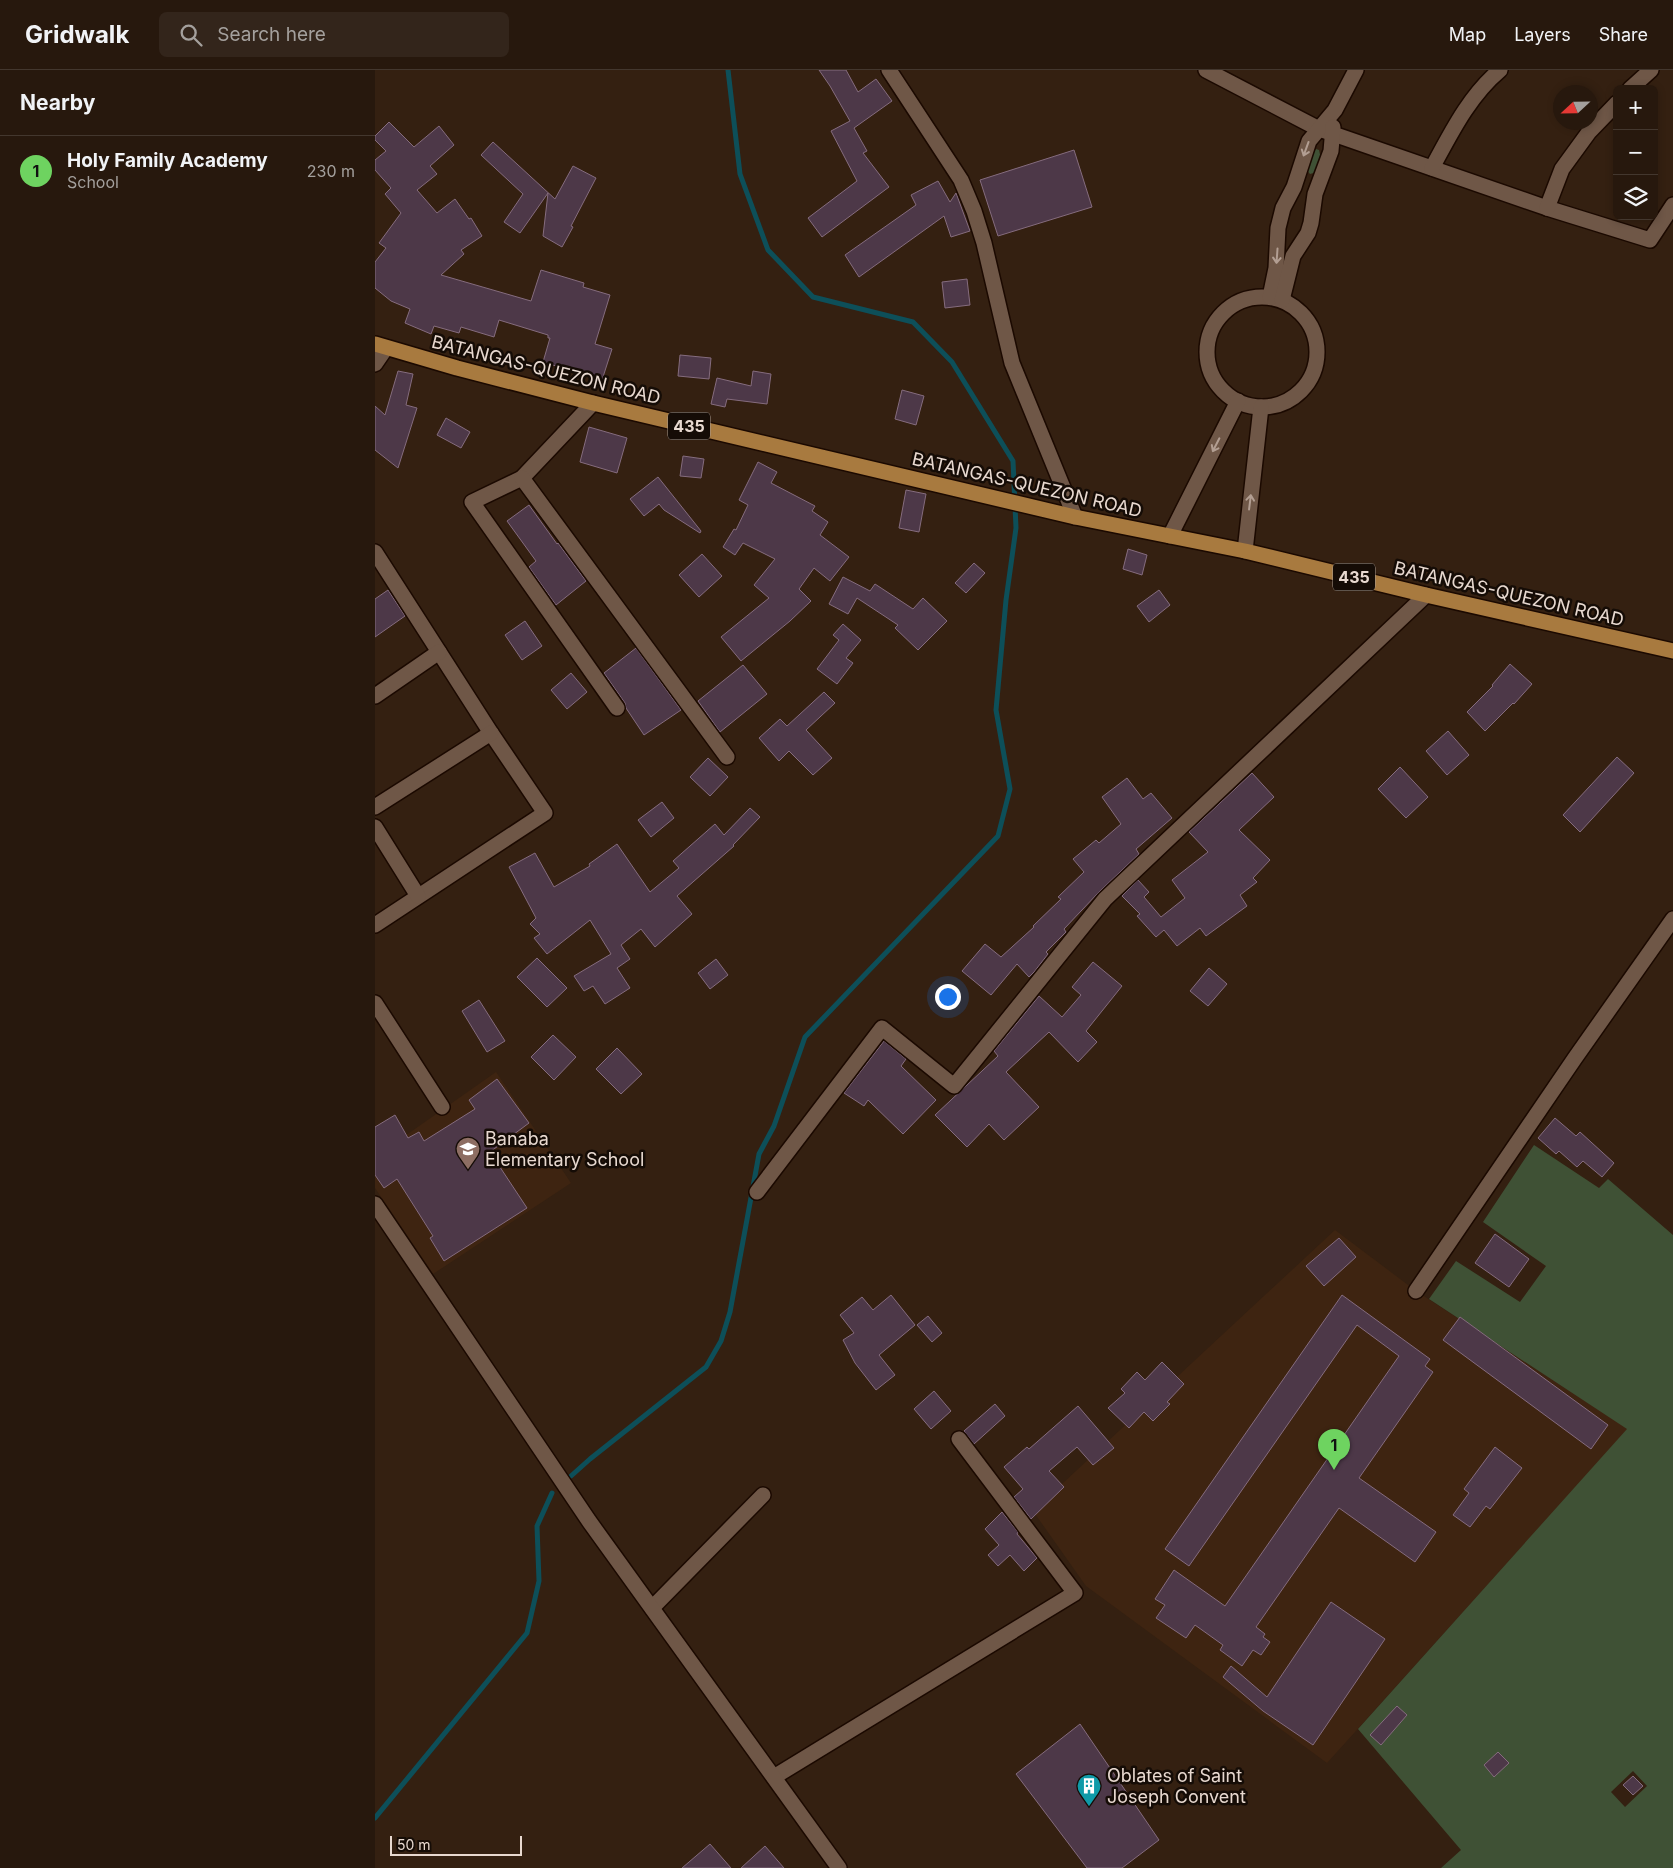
<!DOCTYPE html>
<html lang="en">
<head>
<meta charset="utf-8">
<style>
  body { margin:0; font-family:Inter,sans-serif; background:#33251b; color:#f1f3f6 }
  .controls { position:absolute; right:15px; top:15px; display:grid; overflow:hidden; border-radius:8px; box-shadow:0 2px 8px #0003 }
  .controls button { width:45px; height:45px; display:grid; place-items:center; padding:0; border:0; border-bottom:1px solid #43372e; background:#27180d; color:#f1f3f6; font:25px sans-serif }
  .compass { position:absolute; left:1178px; top:15px; width:45px; height:45px; border-radius:50%; background:#27180d; box-shadow:0 2px 8px #0003; rotate:248deg }
  .scale { position:absolute; left:15px; bottom:12px; width:132px; box-sizing:border-box; padding-left:5px; border:2px solid #e8d9d0; border-top:0; font-size:14px; line-height:18px; white-space:nowrap; color:#e8d9d0; -webkit-text-stroke:4px #150c06; paint-order:stroke }
  .you { position:absolute; left:572px; top:926px; width:18px; height:18px; margin:-12px; border:4px solid #fff; border-radius:50%; background:#1a73e8; box-shadow:0 0 0 8px #1a73e833 }
  .badge { display:grid; place-items:center; width:32px; height:32px; border-radius:50%; background:#6ed360; color:#111; font-size:16px; font-weight:700 }
  .pin { position:absolute; translate:-50% -41px; filter:drop-shadow(0 1px 2px #0008) }
  .pin::after { content:''; position:absolute; top:26px; width:18px; height:15px; background:inherit; clip-path:polygon(0 0,100% 0,50% 100%) }
  .list { margin:0; padding:0; list-style:none }
  h2 { display:flex; justify-content:space-between; align-items:center; height:65px; margin:0; padding:0 20px; font-size:21px }
  h2 small { font-size:16px; font-weight:400; color:#a4a09d }
  .list li { display:grid; grid-template-columns:32px 1fr auto; gap:15px; align-items:center; box-sizing:border-box; height:70px; padding:0 20px; border-top:1px solid #43372e }
  .list b { display:block; font-size:19px; white-space:nowrap }
  .list p { margin:0; font-size:16px; white-space:nowrap; color:#a4a09d }
  .list em { font-size:16px; font-style:normal; color:#a4a09d }
  .icon { flex:none; width:28px; height:28px; fill:none; stroke:currentColor; stroke-width:2; stroke-linecap:round; stroke-linejoin:round }
  .map { position:relative; flex:none; width:1298px; height:1798px; overflow:hidden }
  header { display:flex; align-items:center; gap:30px; box-sizing:border-box; height:70px; padding:0 25px; background:#27180d; border-bottom:1px solid #43372e }
  header strong { font-size:24px }
  nav { display:flex; gap:28px; margin-inline-start:auto; font-size:18px }
  .search { width:350px; height:45px; background:#33251b; display:flex; align-items:center; gap:12px; box-sizing:border-box; padding:0 18px; border-radius:8px; color:#a4a09d; font-size:19px }
  main { display:flex }
  aside { flex:1; background:#27180d }
  .map>svg:first-child { display:block }
</style>
</head>
<body>
<header>
<strong>Gridwalk</strong>
<div class="search"><svg class="icon" aria-label="search" viewBox="0 0 24 24"><circle cx="10" cy="10" r="6"/><path d="M15 15l6 6"/></svg>Search here</div>
<nav><a>Map</a><a>Layers</a><a>Share</a></nav>
</header>
<main>
<aside>
<h2>Nearby<small></small></h2>
<ul class="list">
<li><span class="badge">1</span><div><b>Holy Family Academy</b><p>School</p></div><em>230 m</em></li>
</ul>
</aside>
<div class="map">
<svg width="1298" height="1798" viewBox="0 0 1298 1798">
  <rect width="100%" height="100%" fill="#342011"/>
  <g fill="#3e2411">
    <path d="M 121,1002 L 196,1113 L 58,1204 L 0,1118 L 0,1087 Z"/>
    <path d="M 960,1160 L 1041,1221 L 1253,1359 L 952,1693 L 711,1516 L 658,1441 Z"/>
  </g>
  <g fill="#3f5135" fill-rule="evenodd">
    <path d="M 941,79 L 944,80 L 946,89 L 942,102 L 935,104 L 931,99 L 937,84 Z"/>
    <path d="M 1159,1075 L 1224,1118 L 1233,1109 L 1298,1165 L 1298,1798 L 1066,1798 L 1086,1780 L 983,1659 L 1252,1359 L 1054,1229 L 1081,1191 L 1145,1232 L 1171,1196 L 1108,1152 ZM 1258,1701 L 1272,1716 L 1250,1737 L 1236,1722 Z"/>
  </g>
  <g fill="none" stroke-linecap="round" stroke-linejoin="round">
    <g stroke="#0d4f59" stroke-width="5">
      <path d="M 196,1406 L 215,1389 L 331,1297 L 346,1271 L 355,1242 L 384,1084 L 399,1056 L 430,967 L 623,766 L 635,719 L 621,640 L 631,530 L 641,458 L 638,391 L 577,292 L 538,252 L 438,227 L 393,180 L 365,104 L 353,0"/>
      <path d="M 0,1748 L 152,1563 L 164,1511 L 162,1456 L 177,1423"/>
    </g>
  </g>
  <g fill="#4d3848" stroke="#856c7e">
    <path d="M 444,0 L 471,0 L 483,22 L 501,9 L 517,31 L 479,58 L 492,81 L 488,83 L 514,117 L 447,167 L 433,148 L 482,111 L 456,61 L 475,51 L 455,16 Z"/>
    <path d="M 14,52 L 39,77 L 64,56 L 79,75 L 55,96 L 62,104 L 42,120 L 62,143 L 80,129 L 94,149 L 96,148 L 107,166 L 86,180 L 89,184 L 66,205 L 156,231 L 166,200 L 209,213 L 208,217 L 235,225 L 220,274 L 237,279 L 227,310 L 168,292 L 175,268 L 173,268 L 173,265 L 124,250 L 119,267 L 86,257 L 84,263 L 59,256 L 56,264 L 30,253 L 35,239 L 16,231 L 0,218 L 0,192 L 11,178 L 4,173 L 26,143 L 10,124 L 16,118 L 0,100 L 0,90 L 11,81 L 0,70 L 0,66 Z"/>
    <path d="M 118,72 L 180,129 L 198,96 L 221,108 L 196,156 L 198,157 L 187,177 L 168,166 L 173,123 L 145,163 L 129,152 L 148,124 L 106,85 Z"/>
    <path d="M 699,80 L 717,137 L 623,166 L 605,110 Z"/>
    <path d="M 563,111 L 575,132 L 581,123 L 595,161 L 576,167 L 569,146 L 484,207 L 470,185 L 541,135 L 536,125 Z"/>
    <path d="M 592,209 L 595,235 L 570,238 L 567,212 Z"/>
    <path d="M 305,285 L 336,288 L 334,309 L 303,306 Z"/>
    <path d="M 23,301 L 38,304 L 31,335 L 42,338 L 23,398 L 0,380 L 0,336 L 10,345 Z"/>
    <path d="M 378,301 L 396,304 L 392,334 L 352,329 L 350,337 L 336,334 L 342,308 L 376,316 Z"/>
    <path d="M 527,320 L 549,326 L 541,355 L 520,349 Z"/>
    <path d="M 71,348 L 95,362 L 86,378 L 62,365 Z"/>
    <path d="M 214,357 L 252,368 L 242,403 L 205,392 Z"/>
    <path d="M 308,386 L 329,389 L 326,408 L 305,406 Z"/>
    <path d="M 383,392 L 402,402 L 396,413 L 440,436 L 437,441 L 453,452 L 445,465 L 474,487 L 455,511 L 439,498 L 424,519 L 436,531 L 415,551 L 366,591 L 346,567 L 394,528 L 379,515 L 400,489 L 368,473 L 360,485 L 348,477 L 359,459 L 361,460 L 373,435 L 364,430 Z"/>
    <path d="M 283,407 L 326,461 L 325,463 L 289,440 L 284,434 L 269,446 L 255,429 Z"/>
    <path d="M 531,420 L 551,424 L 544,462 L 524,458 Z"/>
    <path d="M 154,435 L 182,474 L 183,473 L 211,511 L 181,535 L 154,497 L 161,491 L 132,451 Z"/>
    <path d="M 753,479 L 772,485 L 767,505 L 748,499 Z"/>
    <path d="M 327,484 L 347,506 L 324,527 L 304,505 Z"/>
    <path d="M 599,493 L 610,503 L 591,523 L 580,513 Z"/>
    <path d="M 468,507 L 495,521 L 500,514 L 538,539 L 548,528 L 572,551 L 543,580 L 520,558 L 523,555 L 482,528 L 473,544 L 454,534 Z"/>
    <path d="M 13,520 L 30,546 L 0,567 L 0,529 Z"/>
    <path d="M 784,520 L 795,535 L 774,552 L 762,536 Z"/>
    <path d="M 150,551 L 167,576 L 147,590 L 130,565 Z"/>
    <path d="M 468,554 L 486,570 L 471,588 L 478,593 L 462,614 L 442,599 L 464,570 L 458,565 Z"/>
    <path d="M 261,578 L 306,640 L 269,665 L 251,638 L 250,633 L 229,603 Z"/>
    <path d="M 1135,594 L 1157,614 L 1139,634 L 1138,633 L 1110,661 L 1092,642 L 1118,616 L 1117,615 Z"/>
    <path d="M 368,595 L 392,624 L 345,662 L 323,631 Z"/>
    <path d="M 196,603 L 212,622 L 192,639 L 176,620 Z"/>
    <path d="M 449,622 L 460,633 L 431,660 L 457,688 L 438,705 L 414,681 L 404,691 L 384,668 L 405,649 L 412,656 Z"/>
    <path d="M 1073,661 L 1094,685 L 1072,705 L 1051,681 Z"/>
    <path d="M 1242,687 L 1259,703 L 1205,762 L 1188,745 Z"/>
    <path d="M 333,688 L 353,707 L 335,726 L 315,707 Z"/>
    <path d="M 1025,697 L 1053,727 L 1031,748 L 1003,719 Z"/>
    <path d="M 877,703 L 899,727 L 864,760 L 895,790 L 878,808 L 882,812 L 865,825 L 872,836 L 831,866 L 825,858 L 802,876 L 789,860 L 781,867 L 762,846 L 765,844 L 747,826 L 763,810 L 774,822 L 769,827 L 786,847 L 810,828 L 797,810 L 833,782 L 814,762 Z"/>
    <path d="M 752,708 L 768,729 L 776,723 L 797,748 L 761,779 L 764,784 L 724,822 L 689,859 L 691,862 L 671,882 L 673,884 L 659,902 L 654,907 L 642,894 L 616,925 L 587,901 L 610,874 L 626,887 L 659,857 L 658,856 L 686,829 L 683,827 L 709,802 L 698,789 L 721,770 L 724,773 L 746,754 L 727,727 Z"/>
    <path d="M 287,732 L 299,748 L 276,767 L 263,750 Z"/>
    <path d="M 375,738 L 385,747 L 358,775 L 359,776 L 302,826 L 317,844 L 280,877 L 266,859 L 246,875 L 255,889 L 242,898 L 255,918 L 230,934 L 218,916 L 209,921 L 199,906 L 236,884 L 215,850 L 172,884 L 159,868 L 165,864 L 155,854 L 161,848 L 134,797 L 160,783 L 179,817 L 215,796 L 214,794 L 242,774 L 275,822 L 304,798 L 298,791 L 340,754 L 349,765 Z"/>
    <path d="M 162,888 L 192,918 L 172,937 L 142,907 Z"/>
    <path d="M 341,889 L 353,905 L 335,919 L 323,903 Z"/>
    <path d="M 718,892 L 747,916 L 711,961 L 722,972 L 703,992 L 674,962 L 631,1002 L 664,1037 L 629,1070 L 614,1054 L 592,1077 L 560,1045 L 623,986 L 619,981 L 664,926 L 687,947 L 706,925 L 697,917 Z"/>
    <path d="M 834,898 L 852,914 L 833,936 L 815,921 Z"/>
    <path d="M 104,930 L 130,971 L 112,982 L 87,941 Z"/>
    <path d="M 178,965 L 201,987 L 179,1010 L 156,987 Z"/>
    <path d="M 509,971 L 531,989 L 526,996 L 561,1030 L 528,1064 L 493,1030 L 489,1036 L 469,1023 Z"/>
    <path d="M 242,978 L 267,1004 L 246,1024 L 221,999 Z"/>
    <path d="M 122,1009 L 154,1053 L 115,1082 L 152,1138 L 69,1191 L 55,1168 L 58,1166 L 22,1109 L 9,1118 L 0,1105 L 0,1057 L 20,1045 L 33,1068 L 44,1062 L 49,1071 L 100,1039 L 94,1030 Z"/>
    <path d="M 1180,1048 L 1201,1066 L 1205,1062 L 1239,1093 L 1227,1107 L 1208,1091 L 1202,1097 L 1184,1081 L 1181,1084 L 1163,1068 Z"/>
    <path d="M 1120,1164 L 1154,1189 L 1134,1217 L 1100,1193 Z"/>
    <path d="M 964,1168 L 981,1187 L 949,1216 L 931,1196 Z"/>
    <path d="M 516,1225 L 540,1255 L 504,1285 L 520,1305 L 501,1320 L 480,1293 L 468,1270 L 479,1263 L 465,1245 L 487,1227 L 498,1240 Z"/>
    <path d="M 967,1225 L 1055,1289 L 1050,1296 L 1058,1302 L 984,1408 L 1061,1462 L 1040,1492 L 964,1438 L 881,1557 L 890,1564 L 888,1567 L 895,1572 L 886,1585 L 878,1580 L 867,1596 L 845,1580 L 848,1575 L 820,1555 L 811,1568 L 781,1548 L 790,1535 L 780,1529 L 799,1500 L 850,1536 L 1024,1286 L 982,1255 L 814,1496 L 790,1479 Z"/>
    <path d="M 553,1246 L 567,1263 L 557,1272 L 542,1255 Z"/>
    <path d="M 1085,1247 L 1233,1355 L 1216,1379 L 1068,1270 Z"/>
    <path d="M 787,1292 L 809,1314 L 792,1332 L 795,1334 L 778,1351 L 769,1342 L 754,1358 L 733,1338 L 750,1323 L 746,1319 L 762,1302 L 770,1310 Z"/>
    <path d="M 559,1321 L 576,1341 L 556,1359 L 539,1339 Z"/>
    <path d="M 620,1334 L 630,1346 L 599,1374 L 589,1361 Z"/>
    <path d="M 703,1336 L 739,1378 L 718,1395 L 702,1377 L 674,1401 L 689,1417 L 656,1449 L 639,1427 L 648,1419 L 629,1397 L 652,1377 L 654,1379 Z"/>
    <path d="M 1120,1377 L 1147,1398 L 1115,1439 L 1111,1436 L 1095,1457 L 1078,1445 L 1094,1423 L 1089,1419 Z"/>
    <path d="M 627,1442 L 643,1462 L 642,1464 L 662,1488 L 649,1501 L 635,1485 L 623,1496 L 613,1485 L 624,1475 L 610,1459 Z"/>
    <path d="M 956,1532 L 1010,1569 L 938,1675 L 888,1641 L 848,1607 L 856,1596 L 892,1627 Z"/>
    <path d="M 1022,1636 L 1032,1645 L 1006,1675 L 995,1665 Z"/>
    <path d="M 705,1654 L 784,1770 L 747,1798 L 712,1798 L 641,1704 Z"/>
    <path d="M 1123,1682 L 1134,1693 L 1119,1707 L 1109,1695 Z"/>
    <path d="M 1258,1706 L 1268,1716 L 1258,1725 L 1248,1715 Z"/>
    <path d="M 335,1774 L 356,1798 L 307,1798 Z"/>
    <path d="M 390,1776 L 409,1798 L 366,1798 Z"/>
  </g>
  <g fill="none" stroke-linecap="round" stroke-linejoin="round">
    <defs>
      <g id="street">
        <path d="M 831,0 L 944,59 L 1172,138 L 1275,170 L 1298,135"/>
        <path d="M 1255,19 L 1276,0"/>
        <path d="M 1057,98 C 1076,63 1094,26 1125,0"/>
        <path d="M 1172,138 L 1187,99 L 1214,62 L 1242,33"/>
        <circle cx="887" cy="282" r="55"/>
        <path d="M 895,227 L 901,198 L 903,158 L 908,138 L 919,117 L 934,71 L 960,40 L 981,0"/>
        <path d="M 907,230 L 918,186 L 933,163 L 936,153 L 940,124 L 956,81 L 958,57"/>
        <path d="M 0,294 L 11,278"/>
        <path d="M 218,333 L 147,408 L 97,432 L 242,638"/>
        <path d="M 147,408 L 352,687"/>
        <path d="M 795,466 L 863,331"/>
        <path d="M 870,481 L 886,337"/>
        <path d="M 0,482 L 116,663 L 170,743 L 0,855"/>
        <path d="M 0,626 L 64,582"/>
        <path d="M 0,737 L 116,663"/>
        <path d="M 0,757 L 43,826"/>
        <path d="M 0,933 L 67,1037"/>
        <path d="M 382,1122 L 507,958 L 579,1016 L 730,829 L 1051,525"/>
        <path d="M 1041,1221 L 1200,988 L 1298,849"/>
        <path d="M 277,1538 L 388,1425"/>
        <path d="M 399,1707 L 700,1523 L 584,1369"/>
      </g>
      <g id="secondary">
        <path d="M 514,0 L 586,110 L 599,141 L 609,173 L 637,293 L 700,447"/>
        <path d="M 0,1134 L 214,1451 L 464,1798"/>
      </g>
      <path id="primary" d="M 0,274 L 82,298 L 218,333 L 700,447 L 870,481 L 1051,525 L 1298,581"/>
    </defs>
    <use href="#street" stroke="#1b0900" stroke-width="18"/>
    <use href="#secondary" stroke="#1b0900" stroke-width="18"/>
    <use href="#primary" stroke="#1b0900" stroke-width="18"/>
    <use href="#street" stroke="#6f5747" stroke-width="15"/>
    <use href="#secondary" stroke="#6f5747" stroke-width="15"/>
    <use href="#primary" stroke="#a87a3f" stroke-width="15"/>
  </g>
  <defs><path id="oneway-shaft" d="M-6 0H5M1.5-3L5.5 0L1.5 3" fill="none" stroke-width="1.6" stroke-linecap="round" stroke-linejoin="round" transform="scale(1.25)"/></defs>
  <g stroke="#b29e92">
    <use href="#oneway-shaft" transform="translate(931 79) rotate(110)"/>
    <use href="#oneway-shaft" transform="translate(902 186) rotate(94)"/>
    <use href="#oneway-shaft" transform="translate(841 375) rotate(117)"/>
    <use href="#oneway-shaft" transform="translate(875 432) rotate(-83)"/>
  </g>
  <defs>
    <symbol id="school-pin" viewBox="-11 -11 22 30"><path d="M0 17L-7.5 6A9.5 9.5 0 1 1 7.5 6Z" fill="#8d6e63" stroke="#150c06"/><path d="M0-5L7-2L0 1L-7-2ZM-4 1L0 2.5L4 1V4Q0 6-4 4Z" fill="#fff"/></symbol>
    <symbol id="building-pin" viewBox="-11 -11 22 30"><path d="M0 17L-7.5 6A9.5 9.5 0 1 1 7.5 6Z" fill="#0f9aa8" stroke="#150c06"/><path d="M-4-6H4V6H1V3H-1V6H-4ZM-2.5-4.3h1.7v1.8h-1.7ZM.8-4.3h1.7v1.8H.8ZM-2.5-1h1.7V.8h-1.7ZM.8-1h1.7V.8H.8Z" fill="#fff"/></symbol>
  </defs>
  <g fill-rule="evenodd">
    <use href="#school-pin" x="79" y="1065" width="28" height="38"/>
    <use href="#building-pin" x="700" y="1702" width="28" height="38"/>
  </g>
  <g text-anchor="middle" stroke-width="5" stroke-linejoin="round" paint-order="stroke">
    <g fill="#150c06" stroke="#a99c93" stroke-width="1">
      <rect x="293" y="342.5" width="42" height="27" rx="4"/>
      <rect x="958" y="493.5" width="42" height="27" rx="4"/>
    </g>
    <g font-size="16" font-weight="bold" fill="#e8d9d0">
      <text x="314" y="362">435</text>
      <text x="979" y="513">435</text>
    </g>
    <g font-size="18" fill="#e8d9d0" stroke="#150c06">
      <text transform="translate(171 300) rotate(14)" y="6">BATANGAS-QUEZON ROAD</text>
      <text transform="translate(652 415) rotate(13)" y="6">BATANGAS-QUEZON ROAD</text>
      <text transform="translate(1134 524) rotate(13)" y="6">BATANGAS-QUEZON ROAD</text>
    </g>
    <g font-size="18" fill="#e8d9d0" stroke="#150c06" text-anchor="start">
      <text x="110" y="1075">Banaba<tspan x="110" dy="21">Elementary School</tspan></text>
      <text x="732" y="1712">Oblates of Saint<tspan x="732" dy="21">Joseph Convent</tspan></text>
    </g>
  </g>
</svg>
<div class="controls">
<button>+</button>
<button>−</button>
<button><svg class="icon" aria-label="layers" viewBox="0 0 24 24"><path d="M12 4l9 5-9 5-9-5zM3 14l9 5 9-5"/></svg></button>
</div>
<svg class="compass" viewBox="-18 -18 36 36"><path d="M0-13l5 13h-10z" fill="#e53935"/><path d="M0 13l5-13h-10z" fill="#a4a09d"/></svg>
<div class="scale">50 m</div>
<div class="you"></div>
<div class="pin badge" style="left:959px;top:1400px">1</div>
</div>
</main>
</body>
</html>
